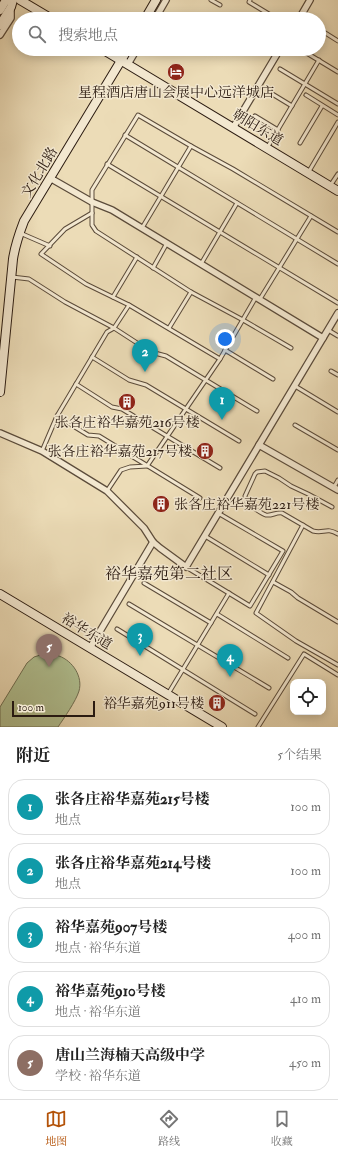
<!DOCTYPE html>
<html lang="zh">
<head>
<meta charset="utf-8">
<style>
  body { margin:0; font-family:"IM FELL Double Pica","Noto Serif SC",serif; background:#f2f2f2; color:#222 }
  .controls { position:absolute; right:12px; bottom:12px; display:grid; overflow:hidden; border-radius:8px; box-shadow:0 2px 10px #0003 }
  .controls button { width:36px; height:36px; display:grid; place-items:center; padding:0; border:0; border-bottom:1px solid #e0e0e0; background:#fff; color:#222; font:20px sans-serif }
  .scale { position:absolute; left:12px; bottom:10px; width:83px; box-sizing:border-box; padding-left:4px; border:2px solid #2b1b11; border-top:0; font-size:11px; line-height:14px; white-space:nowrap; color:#2b1b11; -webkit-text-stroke:3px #f3e8d0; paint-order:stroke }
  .you { position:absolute; left:225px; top:339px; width:14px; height:14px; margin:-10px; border:3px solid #fff; border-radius:50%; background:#1a73e8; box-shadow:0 0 0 6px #1a73e833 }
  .badge { display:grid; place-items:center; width:26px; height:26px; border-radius:50%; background:#b45309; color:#fff; font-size:13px; font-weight:700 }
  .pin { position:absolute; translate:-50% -33px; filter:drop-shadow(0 1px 2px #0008) }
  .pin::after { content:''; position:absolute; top:21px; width:14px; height:12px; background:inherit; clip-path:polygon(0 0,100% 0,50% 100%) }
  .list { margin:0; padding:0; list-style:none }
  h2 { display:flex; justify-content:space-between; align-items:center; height:52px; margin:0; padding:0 16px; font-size:17px }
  h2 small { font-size:13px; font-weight:400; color:#767676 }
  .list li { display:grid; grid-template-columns:26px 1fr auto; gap:12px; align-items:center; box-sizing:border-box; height:56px; margin:0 8px 8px; padding:0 8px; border:1px solid #e0e0e0; border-radius:16px }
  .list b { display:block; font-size:15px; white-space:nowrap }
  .list p { margin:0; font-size:13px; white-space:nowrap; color:#767676 }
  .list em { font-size:13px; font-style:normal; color:#767676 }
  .icon { flex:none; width:22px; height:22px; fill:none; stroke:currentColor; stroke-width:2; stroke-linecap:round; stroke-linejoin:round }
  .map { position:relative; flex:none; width:338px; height:727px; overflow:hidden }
  .search { position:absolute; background:#fff; box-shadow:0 2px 10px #0003; left:12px; right:12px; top:12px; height:44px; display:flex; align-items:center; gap:10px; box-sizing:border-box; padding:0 14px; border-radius:22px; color:#767676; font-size:15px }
  .sheet { height:372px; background:#fff }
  nav { display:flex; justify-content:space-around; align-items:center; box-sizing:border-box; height:56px; border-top:1px solid #e0e0e0; background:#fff; font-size:11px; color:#767676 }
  nav a { display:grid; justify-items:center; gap:2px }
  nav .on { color:#b45309 }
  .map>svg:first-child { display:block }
</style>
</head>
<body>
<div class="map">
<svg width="338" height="727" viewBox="0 0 338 727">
  <rect width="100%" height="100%" fill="#ecdcb7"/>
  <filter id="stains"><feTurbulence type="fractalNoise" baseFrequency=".005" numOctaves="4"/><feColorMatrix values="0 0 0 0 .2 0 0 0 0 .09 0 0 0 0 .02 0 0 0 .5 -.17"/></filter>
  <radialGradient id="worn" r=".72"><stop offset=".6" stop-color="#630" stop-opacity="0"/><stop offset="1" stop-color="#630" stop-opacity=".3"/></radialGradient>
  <path fill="#b1c293" stroke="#6e6e52" d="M 47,653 C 51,654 56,654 59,656 C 73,661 83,677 79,691 C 76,701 64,718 58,727 L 0,727 L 0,707 L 27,663 L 34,657 Z"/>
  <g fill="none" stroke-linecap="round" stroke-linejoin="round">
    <defs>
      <g id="lane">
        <path d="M 211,0 L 220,5"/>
        <path d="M 250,0 L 249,2 L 277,19"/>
        <path d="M 319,29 L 338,41"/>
        <path d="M 300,49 L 338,72"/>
        <path d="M 280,69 L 338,104"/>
        <path d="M 269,92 L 292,106"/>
        <path d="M 306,95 L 338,115"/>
        <path d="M 255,116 L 278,130"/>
        <path d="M 125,135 L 338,264"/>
        <path d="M 300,143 L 322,106"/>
        <path d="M 191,146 L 233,169 L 338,232"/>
        <path d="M 267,148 L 319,60"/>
        <path d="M 107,164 L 338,303"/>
        <path d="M 308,173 L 338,122"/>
        <path d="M 330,186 L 338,174"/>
        <path d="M 92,213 L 65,229 L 41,254 L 86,284 L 129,305 L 220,359"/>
        <path d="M 142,228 L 191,146 L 138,115 L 92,190 L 92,225 L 96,231 L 191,292 L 243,320 L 291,348"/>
        <path d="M 20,233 L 50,246"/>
        <path d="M 201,264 L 237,203"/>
        <path d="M 153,268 L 167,243"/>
        <path d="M 12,277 L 29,279 L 65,302 L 114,328 L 151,352 L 166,356 L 257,411"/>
        <path d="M 113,297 L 137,257"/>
        <path d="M 260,299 L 311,216"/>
        <path d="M 169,328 L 191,292"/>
        <path d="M 328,330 L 338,336"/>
        <path d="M 225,350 L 273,379"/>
        <path d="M 92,357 L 129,380 L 146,385 L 239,441"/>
        <path d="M 331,371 L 338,375"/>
        <path d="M 76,384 L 112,407 L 122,409 L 220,468"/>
        <path d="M 295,386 L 338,412"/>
        <path d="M 57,416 L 88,435 L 99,436 L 200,498"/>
        <path d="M 295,425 L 338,450"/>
        <path d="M 42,451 L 57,416 L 107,332 L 114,328 L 129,305"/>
        <path d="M 334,487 L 338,480"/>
        <path d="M 107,491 L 121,470 L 130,467 L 147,466 L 220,359 L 256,297"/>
        <path d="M 332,507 L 308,494 L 291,486 L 279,478 L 265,471 L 257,472 L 255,474 L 245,496 C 245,498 245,500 246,502 C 249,505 262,514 266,515 C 272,516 276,512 282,513 L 313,531 C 324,534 326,527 338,534"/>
        <path d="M 303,525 L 256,613 L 296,641 L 338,665"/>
        <path d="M 205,536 L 269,575"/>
        <path d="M 186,567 L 250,606 L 283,551 L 218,513"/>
        <path d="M 273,582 L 291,592 L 298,598 L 338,622"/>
        <path d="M 144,583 L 211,623"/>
        <path d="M 129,604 L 269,688"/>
        <path d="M 217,614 L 288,658"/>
        <path d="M 117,629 L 255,714"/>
        <path d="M 168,694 L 229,593"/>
        <path d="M 258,727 L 304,654 L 338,675"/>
      </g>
      <g id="street">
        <path d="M 155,19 L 166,0"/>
        <path d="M 299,19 L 310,0"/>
        <path d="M 0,35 L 11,18 L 11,9"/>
        <path d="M 128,64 L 137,49"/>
        <path d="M 233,128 L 280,49"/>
        <path d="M 50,178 L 92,202 L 112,210 L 323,338"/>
        <path d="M 0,433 L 42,451 L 107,491 L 144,528 L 153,542 L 160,548 L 186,567 L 338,313"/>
        <path d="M 259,445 L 338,490"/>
        <path d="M 90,648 L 153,542"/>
      </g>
      <g id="secondary">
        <path d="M 20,0 L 52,19"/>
        <path d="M 0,10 L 6,0"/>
        <path d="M 145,19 L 156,0"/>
        <path d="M 0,25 L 11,7 L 13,0"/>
        <path d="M 102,49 L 338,191"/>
        <path d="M 0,392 L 13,259 C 15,246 19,234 24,221 L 128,49"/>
        <path d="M 0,594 L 222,727"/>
      </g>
    </defs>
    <use href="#lane" stroke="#5b4b3a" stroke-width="5"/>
    <use href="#street" stroke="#5b4b3a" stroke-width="8"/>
    <use href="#secondary" stroke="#2b1b11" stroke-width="10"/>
    <use href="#lane" stroke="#f3e8d0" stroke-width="3"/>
    <use href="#street" stroke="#f3e8d0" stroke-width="5.5"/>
    <use href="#secondary" stroke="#f3e8d0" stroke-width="8"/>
  </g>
  <defs>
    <symbol id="hotel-disc" viewBox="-11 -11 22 22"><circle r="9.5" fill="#8f2418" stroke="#f3e8d0"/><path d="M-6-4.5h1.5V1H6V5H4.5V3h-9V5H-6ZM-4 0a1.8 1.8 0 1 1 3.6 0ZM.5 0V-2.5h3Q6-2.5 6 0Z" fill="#fff"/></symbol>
    <symbol id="building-disc" viewBox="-11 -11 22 22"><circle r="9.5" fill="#8f2418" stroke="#f3e8d0"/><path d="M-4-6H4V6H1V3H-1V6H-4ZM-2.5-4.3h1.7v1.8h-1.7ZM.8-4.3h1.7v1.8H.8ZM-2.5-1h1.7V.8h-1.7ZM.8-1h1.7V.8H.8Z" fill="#fff"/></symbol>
  </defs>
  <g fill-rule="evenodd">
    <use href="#hotel-disc" x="166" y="62" width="20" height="20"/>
    <use href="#building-disc" x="117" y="392" width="20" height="20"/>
    <use href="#building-disc" x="195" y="441" width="20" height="20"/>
    <use href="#building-disc" x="151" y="494" width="20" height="20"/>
    <use href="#building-disc" x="207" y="693" width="20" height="20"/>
  </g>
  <g text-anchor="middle" stroke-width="3" stroke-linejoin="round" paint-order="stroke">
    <g font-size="14" fill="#2b1b11" stroke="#f3e8d0">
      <text x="176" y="97">星程酒店唐山会展中心远洋城店</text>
      <text x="127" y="427">张各庄裕华嘉苑216号楼</text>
      <text x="192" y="456" text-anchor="end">张各庄裕华嘉苑217号楼</text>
      <text x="174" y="509" text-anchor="start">张各庄裕华嘉苑221号楼</text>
      <text x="204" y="708" text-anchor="end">裕华嘉苑911号楼</text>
    </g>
    <g font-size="14" fill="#2b1b11" stroke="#f3e8d0">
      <text transform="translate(258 127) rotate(31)" y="5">朝阳东道</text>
      <text transform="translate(39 172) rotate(-59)" y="5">文化北路</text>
      <text transform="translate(87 631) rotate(31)" y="5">裕华东道</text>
    </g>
    <g font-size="16" fill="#2b1b11" stroke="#f3e8d0">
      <text x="169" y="579">裕华嘉苑第二社区</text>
    </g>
  </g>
  <rect width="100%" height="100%" filter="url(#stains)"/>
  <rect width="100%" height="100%" fill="url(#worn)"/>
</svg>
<div class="controls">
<button><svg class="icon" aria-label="locate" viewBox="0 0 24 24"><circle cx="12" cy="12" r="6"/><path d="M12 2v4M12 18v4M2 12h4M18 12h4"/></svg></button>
</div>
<div class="scale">100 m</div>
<div class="you"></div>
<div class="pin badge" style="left:222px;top:420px;background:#0f9aa8">1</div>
<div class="pin badge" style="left:145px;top:372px;background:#0f9aa8">2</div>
<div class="pin badge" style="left:140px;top:656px;background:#0f9aa8">3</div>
<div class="pin badge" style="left:230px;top:677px;background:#0f9aa8">4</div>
<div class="pin badge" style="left:49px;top:667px;background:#8d6e63">5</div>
<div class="search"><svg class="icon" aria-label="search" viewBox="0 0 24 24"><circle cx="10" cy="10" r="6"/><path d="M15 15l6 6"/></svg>搜索地点</div>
</div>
<section class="sheet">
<h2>附近<small>5个结果</small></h2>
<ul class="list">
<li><span class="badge" style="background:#0f9aa8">1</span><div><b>张各庄裕华嘉苑215号楼</b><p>地点</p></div><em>100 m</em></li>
<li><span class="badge" style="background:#0f9aa8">2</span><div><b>张各庄裕华嘉苑214号楼</b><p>地点</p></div><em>100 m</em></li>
<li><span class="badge" style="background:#0f9aa8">3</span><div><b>裕华嘉苑907号楼</b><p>地点 · 裕华东道</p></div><em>400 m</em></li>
<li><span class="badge" style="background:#0f9aa8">4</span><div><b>裕华嘉苑910号楼</b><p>地点 · 裕华东道</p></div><em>410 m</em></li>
<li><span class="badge" style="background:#8d6e63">5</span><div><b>唐山兰海楠天高级中学</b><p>学校 · 裕华东道</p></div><em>450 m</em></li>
</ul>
</section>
<nav>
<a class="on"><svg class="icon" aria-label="map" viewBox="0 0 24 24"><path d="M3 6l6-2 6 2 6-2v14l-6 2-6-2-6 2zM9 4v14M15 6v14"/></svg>地图</a>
<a><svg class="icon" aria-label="directions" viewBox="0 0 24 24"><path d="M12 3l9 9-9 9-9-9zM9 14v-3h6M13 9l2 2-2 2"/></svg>路线</a>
<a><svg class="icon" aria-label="saved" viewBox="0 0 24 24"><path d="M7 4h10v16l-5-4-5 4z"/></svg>收藏</a>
</nav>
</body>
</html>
